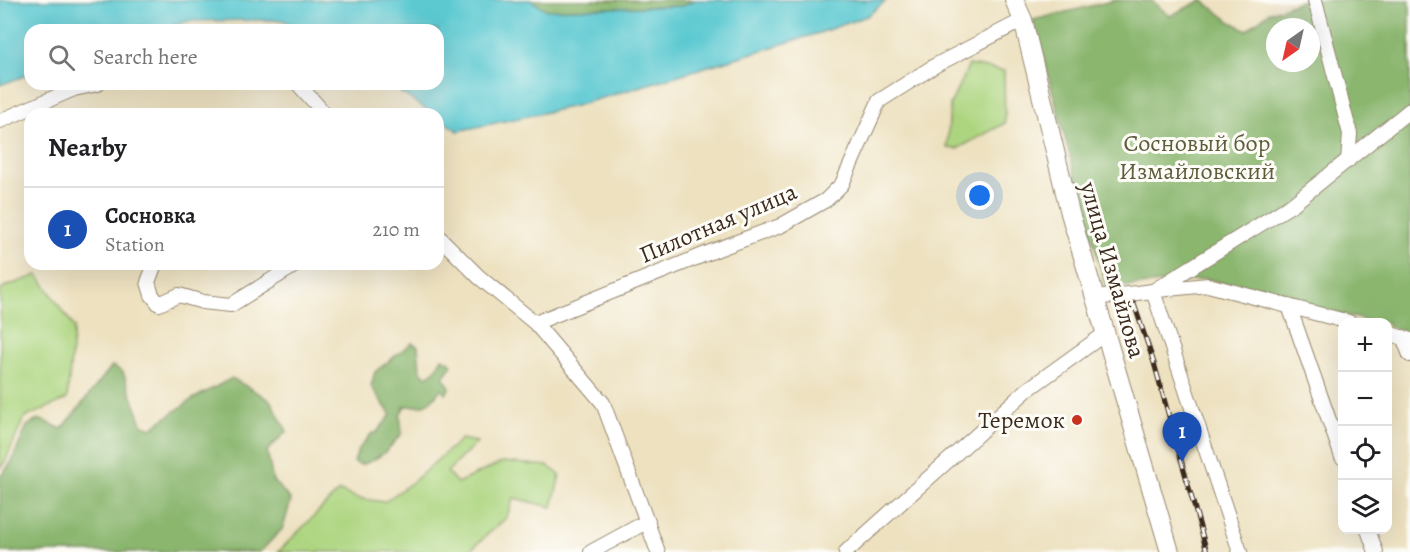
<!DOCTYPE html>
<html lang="en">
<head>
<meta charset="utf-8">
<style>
  body { margin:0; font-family:Alegreya,serif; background:#f2f2f2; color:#202124 }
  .controls { position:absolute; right:18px; bottom:18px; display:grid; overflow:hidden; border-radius:12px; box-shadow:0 6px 24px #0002 }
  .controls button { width:54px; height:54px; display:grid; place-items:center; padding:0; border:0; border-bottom:2px solid #e0e0e0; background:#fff; color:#202124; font:30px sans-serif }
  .compass { position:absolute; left:1266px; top:18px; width:54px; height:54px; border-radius:50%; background:#fff; box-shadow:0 6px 24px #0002; rotate:214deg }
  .you { position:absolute; left:980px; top:196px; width:21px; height:21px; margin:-15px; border:4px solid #fff; border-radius:50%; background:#1a73e8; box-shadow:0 0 0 9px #1a73e833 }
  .badge { display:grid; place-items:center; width:39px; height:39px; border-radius:50%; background:#db2777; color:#fff; font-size:20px; font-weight:700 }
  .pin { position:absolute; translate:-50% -50px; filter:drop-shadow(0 2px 3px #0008) }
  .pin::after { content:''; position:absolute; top:32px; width:21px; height:18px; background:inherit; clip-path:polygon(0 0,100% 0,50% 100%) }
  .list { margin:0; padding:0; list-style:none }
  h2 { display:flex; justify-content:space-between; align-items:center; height:78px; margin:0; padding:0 24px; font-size:26px }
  h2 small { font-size:20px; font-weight:400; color:#757577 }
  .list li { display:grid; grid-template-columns:39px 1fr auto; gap:18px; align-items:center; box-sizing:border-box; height:84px; padding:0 24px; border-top:2px solid #e0e0e0 }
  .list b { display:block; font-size:22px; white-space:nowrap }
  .list p { margin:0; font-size:20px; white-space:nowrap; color:#757577 }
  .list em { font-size:20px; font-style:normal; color:#757577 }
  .icon { flex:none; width:33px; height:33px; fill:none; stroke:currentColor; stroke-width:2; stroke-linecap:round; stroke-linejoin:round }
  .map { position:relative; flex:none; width:1410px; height:552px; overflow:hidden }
  .search { position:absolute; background:#fff; box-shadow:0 6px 24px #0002; left:24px; top:24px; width:420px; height:66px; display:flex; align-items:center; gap:15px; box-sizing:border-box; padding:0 21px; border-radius:18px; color:#757577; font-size:22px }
  .panel { position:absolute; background:#fff; box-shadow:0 6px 24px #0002; left:24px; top:108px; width:420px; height:162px; border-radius:18px }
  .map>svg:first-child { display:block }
</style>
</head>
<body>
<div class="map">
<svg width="1410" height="552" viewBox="0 0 1410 552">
  <rect width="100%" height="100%" fill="#fdfcf7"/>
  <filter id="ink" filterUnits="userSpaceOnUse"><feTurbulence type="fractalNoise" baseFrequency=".0167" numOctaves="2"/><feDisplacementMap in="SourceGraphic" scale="12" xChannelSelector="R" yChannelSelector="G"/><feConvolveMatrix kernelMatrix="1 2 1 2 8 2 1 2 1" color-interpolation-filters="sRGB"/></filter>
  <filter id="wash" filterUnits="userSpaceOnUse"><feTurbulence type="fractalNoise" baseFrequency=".008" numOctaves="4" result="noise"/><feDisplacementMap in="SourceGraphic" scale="24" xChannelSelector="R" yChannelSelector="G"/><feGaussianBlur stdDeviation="1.35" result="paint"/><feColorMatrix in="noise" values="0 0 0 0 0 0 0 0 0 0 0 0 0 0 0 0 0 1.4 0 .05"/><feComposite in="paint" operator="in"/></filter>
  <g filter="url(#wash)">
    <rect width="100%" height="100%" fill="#ede1c0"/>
    <g fill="#add580" stroke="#74804f" stroke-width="1.5">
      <path d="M 969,65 L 1004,71 L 1005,123 L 957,149 L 947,148 L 950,105 Z"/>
      <path d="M 38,275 L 74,327 L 67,399 L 24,418 L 5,462 L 0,468 L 0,292 L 4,287 Z"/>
      <path d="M 461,439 L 477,442 L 447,472 L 457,483 L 503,462 L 548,466 L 560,475 L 552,507 L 514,498 L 506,518 L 468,552 L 278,552 L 339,491 L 357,498 L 384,502 L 414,481 Z"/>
    </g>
    <g fill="#8ab66e" stroke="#627046" stroke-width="1.5" fill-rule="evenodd">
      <path d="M 530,0 L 695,0 L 682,6 L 547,10 Z"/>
      <path d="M 1116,0 L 1152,1 L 1170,16 L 1202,0 L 1231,22 L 1247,30 L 1268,13 L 1304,0 L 1410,0 L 1410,333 L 1388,327 L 1388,322 L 1371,322 L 1207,279 L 1106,288 L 1033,20 ZM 1275,27 L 1311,27 L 1311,63 L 1275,63 Z"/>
      <path d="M 412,343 L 418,346 L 420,370 L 426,377 L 436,369 L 442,358 L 449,361 L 452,365 L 443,377 L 450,387 L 446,394 L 441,389 C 428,406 426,407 405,406 L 400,415 L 402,433 C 389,449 382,458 361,465 L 354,462 L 358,450 L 372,433 L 376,433 L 391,415 L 371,386 L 375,372 Z"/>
      <path d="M 112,366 L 123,372 L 142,424 L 151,428 L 193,399 L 232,378 L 270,400 L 287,431 L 267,451 L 273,481 L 291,500 L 283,528 L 260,552 L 0,552 L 0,477 L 11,463 L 27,426 L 39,419 L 62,429 Z"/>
    </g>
    <path fill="#5cc9d1" stroke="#4c7a78" stroke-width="1.5" d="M 0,0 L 530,0 L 547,10 L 682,6 L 695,0 L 887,0 L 867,16 L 819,33 L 575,106 L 458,131 L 438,117 L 438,114 L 433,114 L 388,84 L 438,84 L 438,30 L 300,30 L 283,20 L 188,21 L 161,30 L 30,30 L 30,74 L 0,85 Z"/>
  </g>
  <g filter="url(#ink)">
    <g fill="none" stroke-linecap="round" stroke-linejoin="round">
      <defs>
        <g id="street">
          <path d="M 1315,0 L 1350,134 L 1348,161"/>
          <path d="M 298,84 L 325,114"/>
          <path d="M 0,121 L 74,89 L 98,84"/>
          <path d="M 438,236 L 479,277 L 535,323 L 603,403 L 658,552"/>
          <path d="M 155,264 L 148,282 L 152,295 L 159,304 L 179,295 L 203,302 L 231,305 L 297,264"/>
          <path d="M 1158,290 L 1208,285 L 1349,322"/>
          <path d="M 1153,291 L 1293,204 L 1410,110"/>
          <path d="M 1095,298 L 1153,291 L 1240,552"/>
          <path d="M 1289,306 L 1342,457"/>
          <path d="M 535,323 L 718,249 L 780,226 L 826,200 L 842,184 L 879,101 L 936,65 L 1023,20"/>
          <path d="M 1388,333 L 1410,340"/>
          <path d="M 1403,337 L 1410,355"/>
          <path d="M 1368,530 L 1376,552"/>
          <path d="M 591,552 L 648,521"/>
          <path d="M 846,552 L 1027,390 L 1106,333"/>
        </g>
        <path id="secondary" d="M 1014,0 L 1023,20 L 1070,213 L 1170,552"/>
      </defs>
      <use href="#street" stroke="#94866f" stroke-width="16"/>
      <use href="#secondary" stroke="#94866f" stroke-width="20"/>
      <use href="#street" stroke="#fff" stroke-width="14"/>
      <use href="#secondary" stroke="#fff" stroke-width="18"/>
      <defs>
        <path id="rail" d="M 1134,304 L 1154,363 L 1207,552"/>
      </defs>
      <use href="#rail" stroke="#3b2a1e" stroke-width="5"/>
      <use href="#rail" stroke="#fdfcf7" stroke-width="3" stroke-dasharray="9" stroke-linecap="butt"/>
    </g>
  </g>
  <circle fill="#c8321e" stroke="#fdfcf7" stroke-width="2" cx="1077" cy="420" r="6"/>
  <g text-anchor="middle" stroke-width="6" stroke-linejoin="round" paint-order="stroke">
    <g font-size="24" fill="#5d5d3b" stroke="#fdfcf7">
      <text x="1197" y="151">Сосновый бор<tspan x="1197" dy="28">Измайловский</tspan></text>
    </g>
    <g font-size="24" fill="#3b2a1e" stroke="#fdfcf7">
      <text transform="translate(718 223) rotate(-23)" y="8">Пилотная улица</text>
      <text transform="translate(1113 270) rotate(74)" y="8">улица Измайлова</text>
    </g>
    <g font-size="24" fill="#3b2a1e" stroke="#fdfcf7" text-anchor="end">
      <text x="1065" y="428">Теремок</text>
    </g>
  </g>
</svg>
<div class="controls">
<button>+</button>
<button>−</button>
<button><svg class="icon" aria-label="locate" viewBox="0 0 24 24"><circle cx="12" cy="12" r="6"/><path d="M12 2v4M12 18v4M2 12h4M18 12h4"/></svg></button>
<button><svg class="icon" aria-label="layers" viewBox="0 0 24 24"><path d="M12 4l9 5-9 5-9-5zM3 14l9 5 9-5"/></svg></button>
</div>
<svg class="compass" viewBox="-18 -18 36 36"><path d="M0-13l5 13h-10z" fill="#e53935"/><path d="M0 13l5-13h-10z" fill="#757577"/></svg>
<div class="you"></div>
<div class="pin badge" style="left:1182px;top:462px;background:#1a4fb4">1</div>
<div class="search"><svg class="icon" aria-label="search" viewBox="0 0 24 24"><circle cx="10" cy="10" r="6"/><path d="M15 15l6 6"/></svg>Search here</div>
<section class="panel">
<h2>Nearby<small></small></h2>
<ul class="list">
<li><span class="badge" style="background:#1a4fb4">1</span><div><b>Сосновка</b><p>Station</p></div><em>210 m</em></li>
</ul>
</section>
</div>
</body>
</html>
